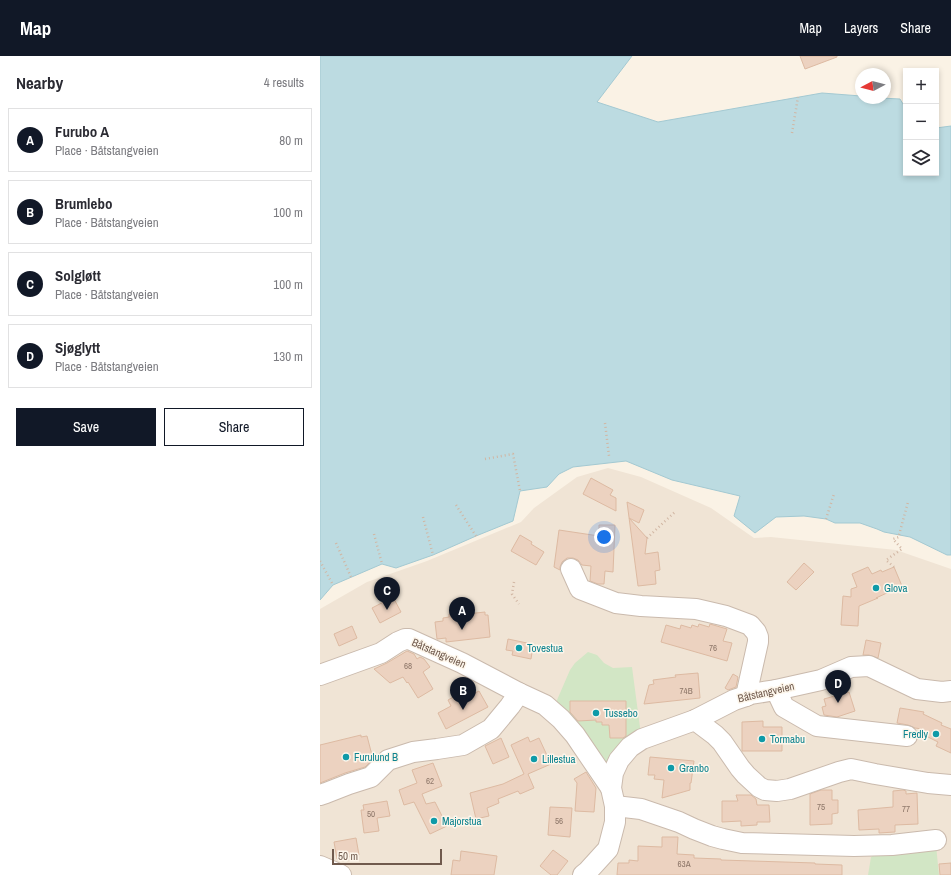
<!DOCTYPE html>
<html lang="en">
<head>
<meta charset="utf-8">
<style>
  body { margin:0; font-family:"Archivo Narrow",sans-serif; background:#f7f7f7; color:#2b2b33 }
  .controls { position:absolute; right:12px; top:12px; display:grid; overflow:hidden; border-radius:0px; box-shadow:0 2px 6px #0003 }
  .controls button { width:36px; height:36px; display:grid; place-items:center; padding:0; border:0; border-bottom:1px solid #e1e1e2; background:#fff; color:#2b2b33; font:20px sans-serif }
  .compass { position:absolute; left:535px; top:12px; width:36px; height:36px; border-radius:50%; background:#fff; box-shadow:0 2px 6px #0003; rotate:263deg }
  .scale { position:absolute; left:12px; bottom:10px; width:110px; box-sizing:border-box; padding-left:4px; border:2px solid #705a4d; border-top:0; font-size:11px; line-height:14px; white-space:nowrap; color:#705a4d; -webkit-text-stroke:3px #fdf6eb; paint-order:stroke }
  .you { position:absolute; left:284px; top:481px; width:14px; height:14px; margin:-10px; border:3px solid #fff; border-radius:50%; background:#1a73e8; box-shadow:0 0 0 6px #1a73e833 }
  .badge { display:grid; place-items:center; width:26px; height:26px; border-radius:50%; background:#111827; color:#fff; font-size:13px; font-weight:700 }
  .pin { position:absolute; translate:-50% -33px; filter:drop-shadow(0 1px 2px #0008) }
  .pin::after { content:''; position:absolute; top:21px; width:14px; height:12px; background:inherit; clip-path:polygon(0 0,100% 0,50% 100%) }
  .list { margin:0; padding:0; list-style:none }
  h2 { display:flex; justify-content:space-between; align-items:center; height:52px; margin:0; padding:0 16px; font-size:17px }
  h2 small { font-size:13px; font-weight:400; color:#7c7c81 }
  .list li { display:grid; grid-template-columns:26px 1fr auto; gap:12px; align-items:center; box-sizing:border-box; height:64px; margin:0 8px 8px; padding:0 8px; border:1px solid #e1e1e2; border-radius:0px }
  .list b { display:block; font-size:15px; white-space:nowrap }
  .list p { margin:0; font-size:13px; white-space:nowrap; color:#7c7c81 }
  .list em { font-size:13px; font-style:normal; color:#7c7c81 }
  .actions { display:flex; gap:8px; padding:12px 16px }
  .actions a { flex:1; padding:9px 0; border:1px solid #111827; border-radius:0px; text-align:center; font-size:14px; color:#111827 }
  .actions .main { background:#111827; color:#fff }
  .icon { flex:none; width:22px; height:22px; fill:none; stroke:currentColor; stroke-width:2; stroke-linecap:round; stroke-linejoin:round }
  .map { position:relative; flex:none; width:631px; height:819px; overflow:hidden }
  header { display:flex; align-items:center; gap:24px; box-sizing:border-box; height:56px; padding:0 20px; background:#111827; color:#fff }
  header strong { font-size:19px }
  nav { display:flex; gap:22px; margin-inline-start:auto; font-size:14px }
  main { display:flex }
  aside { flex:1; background:#fff }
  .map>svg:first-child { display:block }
</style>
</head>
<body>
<header>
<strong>Map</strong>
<nav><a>Map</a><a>Layers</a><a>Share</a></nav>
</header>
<main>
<aside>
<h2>Nearby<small>4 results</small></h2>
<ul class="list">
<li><span class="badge">A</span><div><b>Furubo A</b><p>Place · Båtstangveien</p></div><em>80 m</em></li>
<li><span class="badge">B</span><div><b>Brumlebo</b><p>Place · Båtstangveien</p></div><em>100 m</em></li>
<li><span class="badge">C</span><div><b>Solgløtt</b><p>Place · Båtstangveien</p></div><em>100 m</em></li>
<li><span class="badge">D</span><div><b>Sjøglytt</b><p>Place · Båtstangveien</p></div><em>130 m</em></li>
</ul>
<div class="actions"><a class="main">Save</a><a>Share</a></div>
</aside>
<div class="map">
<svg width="631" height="819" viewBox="0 0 631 819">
  <rect width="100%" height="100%" fill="#faf2e5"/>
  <path fill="#f0e4d5" d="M 288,412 L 321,421 L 391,452 L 434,482 L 451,481 L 576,494 L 631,513 L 631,819 L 0,819 L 0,553 L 47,526 L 107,505 L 201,466 L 214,452 L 257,421 Z"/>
  <g fill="#d2e6c5">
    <path d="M 268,596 L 277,599 L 284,607 L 293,612 L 312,611 L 321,679 L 284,716 L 234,651 L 250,614 L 255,607 Z"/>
    <path d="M 616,789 L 619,819 L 548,819 L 551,801 L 559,796 Z"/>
  </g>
  <path fill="#bcdbe1" stroke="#a3c9d2" d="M 0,0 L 312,0 L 277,46 L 338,66 L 502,37 L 541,40 L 541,42 L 561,42 L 580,43 L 586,53 L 586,117 L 616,117 L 616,72 L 631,70 L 631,499 L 627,499 L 590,481 L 564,476 L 557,473 L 540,467 L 515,467 L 506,463 L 484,460 L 456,461 L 435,477 L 414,460 L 420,440 L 352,424 L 306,405 L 253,411 L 239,418 L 227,431 L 200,435 L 193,465 L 156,480 L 113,499 L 76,512 L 62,508 L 13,529 L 0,544 Z"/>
  <g fill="#ecd2c0" stroke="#ddbaa2">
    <path d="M 480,0 L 517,0 L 517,1 L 485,13 Z"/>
    <path d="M 271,422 L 293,434 L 290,439 L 296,442 L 296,455 L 263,438 Z"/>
    <path d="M 307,446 L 324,454 L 319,467 L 309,462 L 327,482 L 325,498 L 338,496 L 340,514 L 335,515 L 336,528 L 318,530 Z"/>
    <path d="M 279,469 L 295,469 L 293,516 L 285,515 L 284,528 L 278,528 L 270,525 L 271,510 L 262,509 L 258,504 L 253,502 L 247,502 L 242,506 L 240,511 L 240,514 L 234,511 L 239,474 L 279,480 Z"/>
    <path d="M 200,479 L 212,486 L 211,488 L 224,496 L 216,509 L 191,495 Z"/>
    <path d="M 484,507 L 494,516 L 476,534 L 467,526 Z"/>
    <path d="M 548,511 L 552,518 L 561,514 L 562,516 L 574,511 L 582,530 L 556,542 L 558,542 L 539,550 L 538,570 L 521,569 L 523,540 L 531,541 L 531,533 L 537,531 L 532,518 Z"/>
    <path d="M 73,541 L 81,556 L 60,567 L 52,552 Z"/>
    <path d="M 147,556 L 147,558 L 165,556 L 165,559 L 168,559 L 170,581 L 126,586 L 126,582 L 117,583 L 115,566 L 123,565 L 123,562 L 129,561 L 129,558 Z"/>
    <path d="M 379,568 L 389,571 L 390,568 L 407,573 L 403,585 L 412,587 L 407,605 L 341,586 L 346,569 L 360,573 L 361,569 L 371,572 L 372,569 L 378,571 Z"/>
    <path d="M 32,570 L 37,582 L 19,590 L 14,578 Z"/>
    <path d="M 188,583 L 207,587 L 207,589 L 213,590 L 211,603 L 192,599 L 193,595 L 186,594 Z"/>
    <path d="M 546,584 L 561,587 L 558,602 L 549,599 L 543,599 Z"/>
    <path d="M 87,595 L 94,598 L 97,603 L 100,601 L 104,603 L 110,611 L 103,616 L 113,633 L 98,642 L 88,626 L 87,627 L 83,621 L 70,627 L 54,613 L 67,607 Z"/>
    <path d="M 378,617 L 380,642 L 324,648 L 329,629 L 334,628 L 333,624 L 356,621 L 355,619 Z"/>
    <path d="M 413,618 L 418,621 L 416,631 L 408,634 L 405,632 Z"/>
    <path d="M 144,635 L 147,641 L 159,635 L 168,651 L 126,673 L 118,657 L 131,650 L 128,644 Z"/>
    <path d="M 529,636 L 535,655 L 517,661 L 504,659 L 502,651 L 506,650 L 504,643 Z"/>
    <path d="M 250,645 L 306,645 L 306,680 L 303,682 L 290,682 L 289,669 L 282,669 L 282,666 L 276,666 L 276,664 L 258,665 L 250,656 Z"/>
    <path d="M 580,652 L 604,656 L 603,658 L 622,667 L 621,669 L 631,673 L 631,697 L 616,690 L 618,686 L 600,677 L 602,673 L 595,672 L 588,669 L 577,667 Z"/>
    <path d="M 443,665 L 443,671 L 462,671 L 462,695 L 422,695 L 422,666 Z"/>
    <path d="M 41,679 L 41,681 L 47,680 L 53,703 L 45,711 L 25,717 L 0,727 L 0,689 Z"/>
    <path d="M 208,681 L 210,686 L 219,682 L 231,708 L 208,718 L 214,732 L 200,738 L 198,735 L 178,743 L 179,747 L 167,752 L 169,760 L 156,763 L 150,737 L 183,728 L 204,718 L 191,689 Z"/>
    <path d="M 181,682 L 189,701 L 173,708 L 165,690 Z"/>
    <path d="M 330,701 L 374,705 L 371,727 L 370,727 L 370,734 L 342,742 L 344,724 L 334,723 L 335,719 L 328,719 Z"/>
    <path d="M 113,707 L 122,730 L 102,738 L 106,748 L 115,746 L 127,770 L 110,778 L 94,746 L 84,749 L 79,734 L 97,727 L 92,714 Z"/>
    <path d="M 266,716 L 276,732 L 274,756 L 255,755 L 257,727 L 254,723 Z"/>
    <path d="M 501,734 L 512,734 L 512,744 L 518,744 L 518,757 L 512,758 L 512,768 L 490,769 L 490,738 Z"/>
    <path d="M 583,734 L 586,735 L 586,738 L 597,737 L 598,768 L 575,769 L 575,776 L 559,777 L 559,773 L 539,774 L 538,754 L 573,751 L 573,735 Z"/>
    <path d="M 416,739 L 431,739 L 436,743 L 437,749 L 449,749 L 450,766 L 437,766 L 437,769 L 421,770 L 421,765 L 402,766 L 402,745 L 418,745 Z"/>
    <path d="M 67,745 L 70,760 L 57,762 L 59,775 L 44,777 L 41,754 L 44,754 L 43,749 Z"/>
    <path d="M 230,751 L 252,752 L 250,781 L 228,779 Z"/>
    <path d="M 342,781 L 358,781 L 357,798 L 374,799 L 374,802 L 401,803 L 401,804 L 495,807 L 495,808 L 522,809 L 522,819 L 297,819 L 298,807 L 309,807 L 309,804 L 318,805 L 318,790 L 342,791 Z"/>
    <path d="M 36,782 L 39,799 L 17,803 L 14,786 Z"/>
    <path d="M 233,794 L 248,805 L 237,819 L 231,819 L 220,810 Z"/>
    <path d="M 141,795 L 177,800 L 174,819 L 131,819 L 133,804 L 140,805 Z"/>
    <path d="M 631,807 L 631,819 L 620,819 L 619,808 Z"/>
  </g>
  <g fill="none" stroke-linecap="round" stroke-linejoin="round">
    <defs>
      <g id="minor">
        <path d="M 251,513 L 260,533 L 296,547 L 321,550 L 376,553 L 406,560 L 430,569 L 436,576 L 438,581 L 438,586 L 426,640"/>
        <path d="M 0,619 L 61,597 L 78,586 L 85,583 L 89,583 L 142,607 L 199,637 L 225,649 L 241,663 L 255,679 L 291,732"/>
        <path d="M 456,634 L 464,651 L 497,670 L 587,680"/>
        <path d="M 375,664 L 395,679 L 402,686 L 420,712 L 426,719 L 439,731 L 445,734 L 457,735 L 470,733 L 519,716 L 531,713 L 555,718 L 608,727 L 631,729"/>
        <path d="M 0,739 L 6,737 L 29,728 L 51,721 L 68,704 L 93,696 L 117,693 L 143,689 L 171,673 L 190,650 L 199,637"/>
        <path d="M 295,750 L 321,753 L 359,766 L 374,773 L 392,780 L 403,783 L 422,787 L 534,790 L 572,789 L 616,784"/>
        <path d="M 0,810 L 21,819"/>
        <path d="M 263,819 L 268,815 L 288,793 L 295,766 L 295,750 L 291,732 L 293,717 L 299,704 L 310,691 L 322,683 L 375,664 L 414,644 L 426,640 L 431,638 L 456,634 L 501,624 L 531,611 L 549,610 L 597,633 L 622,636 L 631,635"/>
      </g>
    </defs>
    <use href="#minor" stroke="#cabaad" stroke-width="22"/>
    <g stroke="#d1b6a3" stroke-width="2.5" stroke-dasharray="1 3" stroke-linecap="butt">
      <path d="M 472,77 L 478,41"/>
      <path d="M 285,367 L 289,400"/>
      <path d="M 165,403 L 193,398 L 200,435"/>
      <path d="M 136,449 L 156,480"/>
      <path d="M 103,461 L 113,499"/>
      <path d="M 506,463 L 514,438"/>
      <path d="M 54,478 L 62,508"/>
      <path d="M 327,482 L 356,455"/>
      <path d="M 16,487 L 31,521"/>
      <path d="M 0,505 L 13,529"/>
      <path d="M 574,511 L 566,504 L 582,493 L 573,483 L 579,481 L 579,479 L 588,446"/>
      <path d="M 194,526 L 192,538 L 199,548"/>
    </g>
    <use href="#minor" stroke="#fff" stroke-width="20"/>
  </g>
  <g fill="#0f9aa8" stroke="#fdf6eb" stroke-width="1.5">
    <circle cx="556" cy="532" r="4"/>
    <circle cx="199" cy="592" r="4"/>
    <circle cx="276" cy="657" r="4"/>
    <circle cx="616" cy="678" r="4"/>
    <circle cx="442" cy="683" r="4"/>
    <circle cx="26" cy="701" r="4"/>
    <circle cx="214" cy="703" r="4"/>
    <circle cx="351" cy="712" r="4"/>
    <circle cx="114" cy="765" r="4"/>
  </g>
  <g text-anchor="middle" stroke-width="3" stroke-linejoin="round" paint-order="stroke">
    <g font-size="9" fill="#8f786a">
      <text x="393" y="595">76</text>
      <text x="88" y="613">68</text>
      <text x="366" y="638">74B</text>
      <text x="110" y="728">62</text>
      <text x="501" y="754">75</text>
      <text x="586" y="756">77</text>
      <text x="51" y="761">50</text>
      <text x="239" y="768">56</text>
      <text x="364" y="811">63A</text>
    </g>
    <g font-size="11" fill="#0d838f" stroke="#fdf6eb" text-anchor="start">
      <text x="564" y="536">Glova</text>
      <text x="207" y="596">Tovestua</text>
      <text x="284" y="661">Tussebo</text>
      <text x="608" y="682" text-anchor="end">Fredly</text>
      <text x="450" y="687">Tormabu</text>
      <text x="34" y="705">Furulund B</text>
      <text x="222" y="707">Lillestua</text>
      <text x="359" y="716">Granbo</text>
      <text x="122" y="769">Majorstua</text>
    </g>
    <g font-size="11" fill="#705a4d" stroke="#fdf6eb">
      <text transform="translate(119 597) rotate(24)" y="4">Båtstangveien</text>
      <text transform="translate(446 636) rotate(-13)" y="4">Båtstangveien</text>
    </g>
  </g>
</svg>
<div class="controls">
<button>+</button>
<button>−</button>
<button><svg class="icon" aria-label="layers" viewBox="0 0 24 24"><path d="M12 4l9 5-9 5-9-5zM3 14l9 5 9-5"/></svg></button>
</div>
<svg class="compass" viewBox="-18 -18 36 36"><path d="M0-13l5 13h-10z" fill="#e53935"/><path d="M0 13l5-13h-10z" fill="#7c7c81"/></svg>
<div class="scale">50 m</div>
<div class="you"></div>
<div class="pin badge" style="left:142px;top:574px">A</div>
<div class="pin badge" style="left:143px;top:654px">B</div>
<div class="pin badge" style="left:67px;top:554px">C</div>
<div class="pin badge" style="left:518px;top:647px">D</div>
</div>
</main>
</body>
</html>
